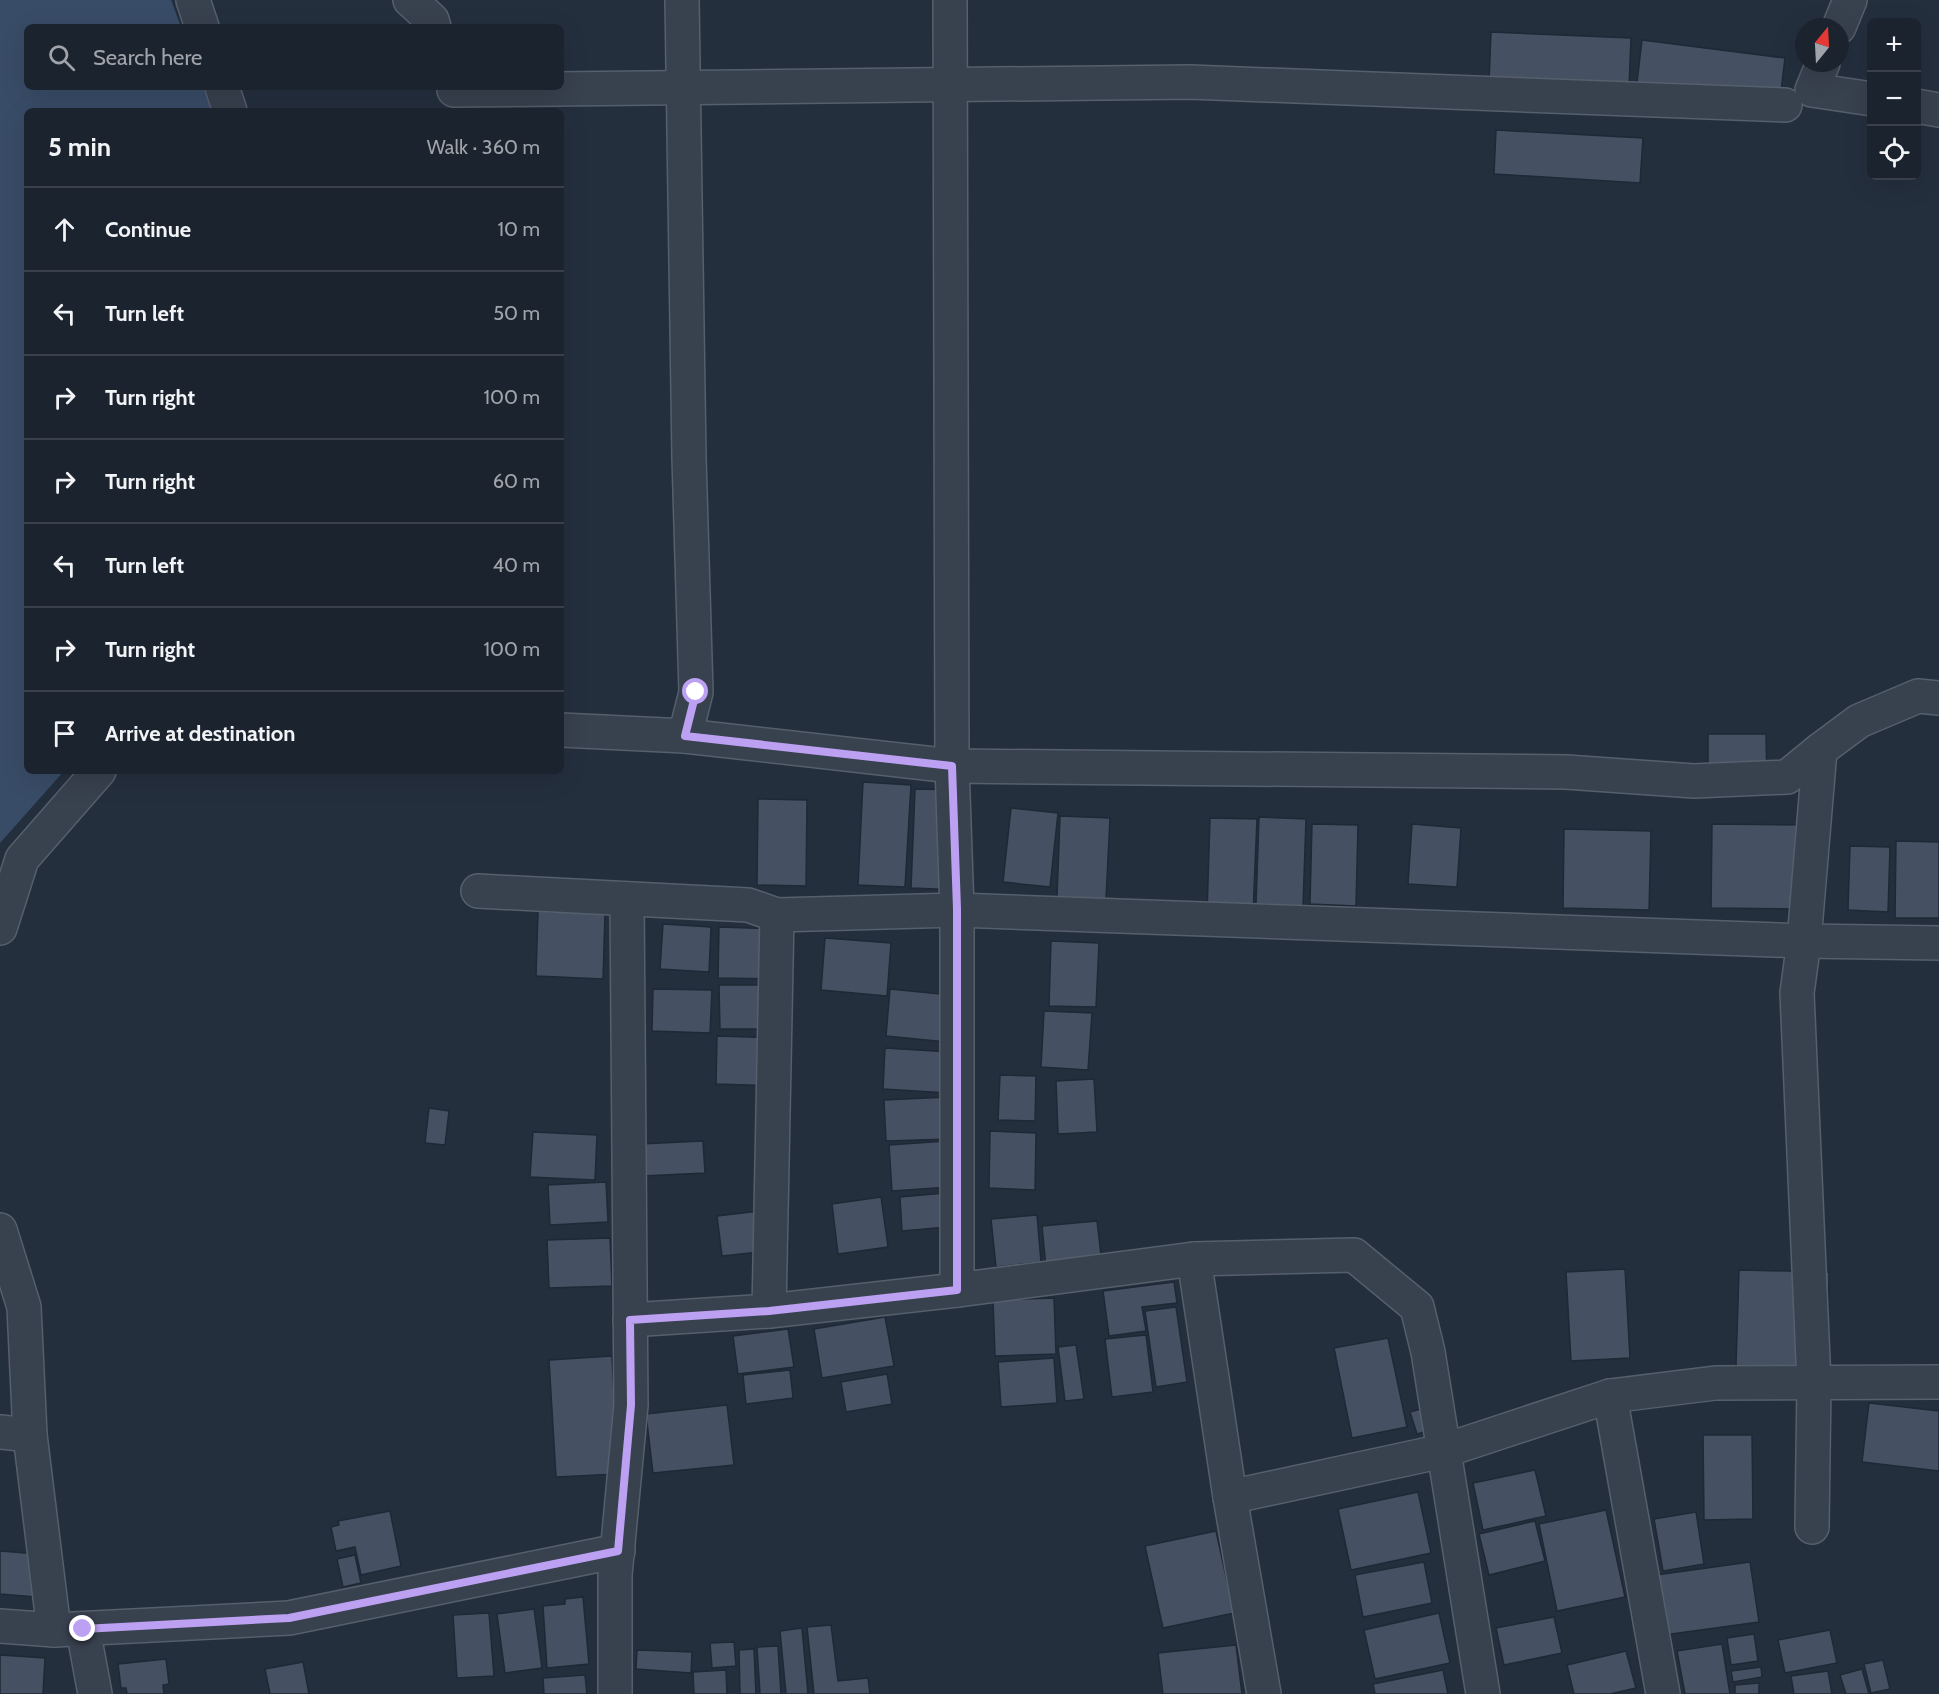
<!DOCTYPE html>
<html lang="en">
<head>
<meta charset="utf-8">
<style>
  body { margin:0; font-family:Cabin,sans-serif; background:#282f3a; color:#f1f3f6 }
  .controls { position:absolute; right:18px; top:18px; display:grid; overflow:hidden; border-radius:9px; box-shadow:0 6px 24px #0002 }
  .controls button { width:54px; height:54px; display:grid; place-items:center; padding:0; border:0; border-bottom:2px solid #39404a; background:#1b232e; color:#f1f3f6; font:30px sans-serif }
  .compass { position:absolute; left:1795px; top:18px; width:54px; height:54px; border-radius:50%; background:#1b232e; box-shadow:0 6px 24px #0002; rotate:18deg }
  .stop { position:absolute; width:18px; height:18px; margin:-14px; border:4px solid #bca0f2; border-radius:50%; background:#fff }
  .stop.end { background:#bca0f2; border-color:#fff; box-shadow:0 2px 6px #0008 }
  .list { margin:0; padding:0; list-style:none }
  h2 { display:flex; justify-content:space-between; align-items:center; height:78px; margin:0; padding:0 24px; font-size:26px }
  h2 small { font-size:20px; font-weight:400; color:#a0a4aa }
  .list li { display:grid; grid-template-columns:39px 1fr auto; gap:18px; align-items:center; box-sizing:border-box; height:84px; padding:0 24px; border-top:2px solid #39404a }
  .list b { display:block; font-size:22px; white-space:nowrap }
  .list em { font-size:20px; font-style:normal; color:#a0a4aa }
  .icon { flex:none; width:33px; height:33px; fill:none; stroke:currentColor; stroke-width:2; stroke-linecap:round; stroke-linejoin:round }
  .map { position:relative; flex:none; width:1939px; height:1694px; overflow:hidden }
  .search { position:absolute; background:#1b232e; box-shadow:0 6px 24px #0002; left:24px; top:24px; width:540px; height:66px; display:flex; align-items:center; gap:15px; box-sizing:border-box; padding:0 21px; border-radius:9px; color:#a0a4aa; font-size:22px }
  .panel { position:absolute; background:#1b232e; box-shadow:0 6px 24px #0002; left:24px; top:108px; width:540px; height:666px; border-radius:9px }
  .map>svg:first-child { display:block }
</style>
</head>
<body>
<div class="map">
<svg width="1939" height="1694" viewBox="0 0 1939 1694">
  <rect width="100%" height="100%" fill="#242f3e"/>
  <path fill="#394c67" d="M 0,0 L 171,0 L 181,27 L 27,27 L 27,87 L 203,87 L 212,111 L 27,111 L 27,771 L 64,771 L 0,843 Z"/>
  <g fill="#455162" stroke="#1f2835" stroke-width="1.5">
    <path d="M 1491,32 L 1631,38 L 1629,88 L 1489,82 Z"/>
    <path d="M 1642,40 L 1785,58 L 1779,108 L 1636,91 Z"/>
    <path d="M 1496,130 L 1643,138 L 1640,183 L 1494,174 Z"/>
    <path d="M 1708,734 L 1766,734 L 1767,788 L 1708,788 Z"/>
    <path d="M 863,782 L 911,785 L 905,887 L 858,885 Z"/>
    <path d="M 915,789 L 963,790 L 960,890 L 911,888 Z"/>
    <path d="M 758,799 L 807,800 L 806,886 L 757,885 Z"/>
    <path d="M 1011,808 L 1058,813 L 1050,887 L 1003,882 Z"/>
    <path d="M 1060,816 L 1110,818 L 1106,899 L 1057,897 Z"/>
    <path d="M 1259,817 L 1306,819 L 1303,906 L 1256,904 Z"/>
    <path d="M 1210,818 L 1257,819 L 1253,914 L 1207,913 Z"/>
    <path d="M 1312,824 L 1358,825 L 1356,906 L 1310,904 Z"/>
    <path d="M 1412,824 L 1461,828 L 1457,887 L 1408,884 Z"/>
    <path d="M 1712,824 L 1799,825 L 1798,909 L 1711,908 Z"/>
    <path d="M 1564,829 L 1651,831 L 1649,910 L 1563,908 Z"/>
    <path d="M 1896,841 L 1939,842 L 1939,918 L 1895,918 Z"/>
    <path d="M 1850,846 L 1890,847 L 1888,912 L 1848,910 Z"/>
    <path d="M 538,911 L 605,914 L 603,979 L 536,976 Z"/>
    <path d="M 663,924 L 711,927 L 709,972 L 660,969 Z"/>
    <path d="M 719,927 L 779,929 L 777,979 L 718,978 Z"/>
    <path d="M 825,938 L 891,943 L 887,996 L 821,990 Z"/>
    <path d="M 1051,941 L 1099,943 L 1096,1007 L 1049,1006 Z"/>
    <path d="M 719,985 L 775,985 L 775,1029 L 720,1029 Z"/>
    <path d="M 653,989 L 712,990 L 710,1033 L 652,1031 Z"/>
    <path d="M 890,989 L 951,995 L 947,1042 L 886,1036 Z"/>
    <path d="M 1044,1011 L 1092,1013 L 1088,1070 L 1041,1067 Z"/>
    <path d="M 717,1036 L 779,1038 L 778,1086 L 716,1084 Z"/>
    <path d="M 885,1048 L 950,1052 L 948,1093 L 883,1089 Z"/>
    <path d="M 1000,1075 L 1036,1076 L 1035,1121 L 998,1120 Z"/>
    <path d="M 1094,1079 L 1097,1132 L 1058,1134 L 1056,1081 Z"/>
    <path d="M 948,1097 L 949,1139 L 886,1141 L 884,1100 Z"/>
    <path d="M 429,1108 L 449,1111 L 445,1145 L 425,1143 Z"/>
    <path d="M 990,1131 L 1036,1133 L 1035,1190 L 989,1188 Z"/>
    <path d="M 533,1132 L 597,1135 L 595,1180 L 530,1177 Z"/>
    <path d="M 703,1141 L 705,1173 L 642,1176 L 640,1144 Z"/>
    <path d="M 946,1141 L 950,1187 L 892,1191 L 889,1145 Z"/>
    <path d="M 606,1182 L 608,1222 L 550,1225 L 548,1185 Z"/>
    <path d="M 956,1192 L 959,1226 L 902,1231 L 900,1197 Z"/>
    <path d="M 881,1197 L 888,1247 L 838,1254 L 832,1204 Z"/>
    <path d="M 785,1208 L 789,1249 L 722,1256 L 717,1216 Z"/>
    <path d="M 1037,1215 L 1041,1262 L 996,1267 L 991,1219 Z"/>
    <path d="M 1097,1221 L 1102,1264 L 1046,1268 L 1042,1226 Z"/>
    <path d="M 610,1238 L 612,1286 L 549,1288 L 547,1240 Z"/>
    <path d="M 1625,1269 L 1630,1358 L 1571,1361 L 1566,1272 Z"/>
    <path d="M 1739,1270 L 1829,1272 L 1828,1368 L 1736,1366 Z"/>
    <path d="M 1174,1282 L 1177,1303 L 1142,1307 L 1146,1331 L 1109,1336 L 1103,1291 Z"/>
    <path d="M 1054,1298 L 1056,1354 L 995,1356 L 993,1300 Z"/>
    <path d="M 1176,1307 L 1187,1382 L 1156,1387 L 1145,1311 Z"/>
    <path d="M 885,1317 L 894,1366 L 822,1378 L 814,1329 Z"/>
    <path d="M 788,1329 L 794,1367 L 738,1374 L 733,1336 Z"/>
    <path d="M 1146,1335 L 1153,1392 L 1112,1397 L 1105,1339 Z"/>
    <path d="M 1388,1338 L 1407,1427 L 1352,1438 L 1334,1348 Z"/>
    <path d="M 1076,1345 L 1084,1399 L 1065,1401 L 1058,1347 Z"/>
    <path d="M 612,1356 L 618,1474 L 556,1477 L 549,1360 Z"/>
    <path d="M 1054,1358 L 1057,1403 L 1001,1407 L 998,1362 Z"/>
    <path d="M 790,1370 L 793,1398 L 746,1404 L 743,1375 Z"/>
    <path d="M 887,1374 L 892,1404 L 846,1412 L 841,1382 Z"/>
    <path d="M 1442,1403 L 1448,1425 L 1417,1434 L 1410,1412 Z"/>
    <path d="M 1869,1403 L 1939,1411 L 1939,1471 L 1862,1462 Z"/>
    <path d="M 727,1405 L 734,1465 L 653,1473 L 646,1414 Z"/>
    <path d="M 1703,1435 L 1752,1435 L 1753,1519 L 1704,1520 Z"/>
    <path d="M 1535,1470 L 1546,1516 L 1483,1530 L 1473,1483 Z"/>
    <path d="M 1418,1492 L 1431,1553 L 1351,1570 L 1338,1509 Z"/>
    <path d="M 1606,1510 L 1625,1597 L 1557,1611 L 1539,1524 Z"/>
    <path d="M 390,1511 L 401,1566 L 361,1575 L 355,1547 L 336,1551 L 331,1527 L 339,1525 L 338,1521 Z"/>
    <path d="M 1696,1512 L 1704,1564 L 1663,1571 L 1654,1519 Z"/>
    <path d="M 1535,1521 L 1545,1561 L 1489,1575 L 1479,1534 Z"/>
    <path d="M 1216,1531 L 1234,1613 L 1163,1628 L 1145,1546 Z"/>
    <path d="M 0,1551 L 39,1554 L 36,1597 L 0,1594 Z"/>
    <path d="M 355,1555 L 361,1583 L 343,1587 L 337,1559 Z"/>
    <path d="M 1424,1562 L 1432,1603 L 1363,1617 L 1355,1575 Z"/>
    <path d="M 1750,1562 L 1759,1622 L 1664,1635 L 1656,1575 Z"/>
    <path d="M 583,1597 L 589,1664 L 547,1668 L 543,1606 L 565,1604 L 565,1599 Z"/>
    <path d="M 534,1609 L 542,1668 L 505,1673 L 497,1614 Z"/>
    <path d="M 489,1613 L 494,1676 L 457,1678 L 453,1615 Z"/>
    <path d="M 1439,1613 L 1450,1663 L 1375,1679 L 1364,1630 Z"/>
    <path d="M 1554,1617 L 1562,1653 L 1504,1665 L 1496,1628 Z"/>
    <path d="M 831,1625 L 838,1681 L 868,1678 L 870,1694 L 814,1694 L 807,1627 Z"/>
    <path d="M 802,1628 L 808,1694 L 786,1694 L 780,1631 Z"/>
    <path d="M 1830,1630 L 1837,1663 L 1785,1673 L 1778,1640 Z"/>
    <path d="M 1754,1634 L 1758,1661 L 1731,1665 L 1727,1638 Z"/>
    <path d="M 734,1642 L 736,1666 L 712,1668 L 710,1643 Z"/>
    <path d="M 1722,1644 L 1730,1694 L 1685,1694 L 1677,1651 Z"/>
    <path d="M 1236,1645 L 1242,1694 L 1163,1694 L 1158,1653 Z"/>
    <path d="M 778,1646 L 781,1694 L 760,1694 L 757,1647 Z"/>
    <path d="M 754,1649 L 756,1694 L 740,1694 L 739,1650 Z"/>
    <path d="M 637,1650 L 692,1652 L 691,1673 L 636,1669 Z"/>
    <path d="M 1626,1651 L 1636,1688 L 1610,1694 L 1574,1694 L 1567,1665 Z"/>
    <path d="M 0,1655 L 45,1658 L 43,1694 L 0,1694 Z"/>
    <path d="M 166,1659 L 169,1684 L 163,1685 L 164,1694 L 127,1694 L 126,1688 L 121,1688 L 118,1664 Z"/>
    <path d="M 1883,1660 L 1890,1689 L 1871,1693 L 1864,1664 Z"/>
    <path d="M 303,1662 L 309,1694 L 270,1694 L 265,1669 Z"/>
    <path d="M 1761,1667 L 1762,1677 L 1733,1682 L 1731,1671 Z"/>
    <path d="M 1862,1669 L 1869,1694 L 1846,1694 L 1840,1675 Z"/>
    <path d="M 726,1670 L 727,1694 L 694,1694 L 693,1672 Z"/>
    <path d="M 1443,1670 L 1448,1694 L 1375,1694 L 1373,1684 Z"/>
    <path d="M 1828,1671 L 1832,1694 L 1794,1694 L 1791,1676 Z"/>
    <path d="M 585,1675 L 587,1694 L 544,1694 L 543,1678 Z"/>
    <path d="M 1759,1683 L 1759,1694 L 1735,1694 L 1735,1685 Z"/>
  </g>
  <g fill="none" stroke-linecap="round" stroke-linejoin="round">
    <defs>
      <g id="street">
        <path d="M 193,0 L 202,27"/>
        <path d="M 410,0 L 432,20 L 434,27"/>
        <path d="M 682,0 L 689,458 L 696,692 L 685,736"/>
        <path d="M 950,0 L 952,766 L 957,910 L 957,1290"/>
        <path d="M 1839,27 L 1850,0"/>
        <path d="M 1823,63 L 1812,90 L 1872,99"/>
        <path d="M 222,87 L 230,111"/>
        <path d="M 454,90 L 1190,82 L 1785,105"/>
        <path d="M 1916,106 L 1939,110"/>
        <path d="M 561,730 L 685,736 L 952,766 L 1566,772 L 1694,781 L 1787,777 L 1820,750 L 1859,721 L 1918,696 L 1939,698"/>
        <path d="M 478,891 L 748,905 L 777,915 L 957,910 L 1804,941 L 1939,943"/>
        <path d="M 0,928 L 22,859 L 99,771"/>
        <path d="M 0,1230 L 24,1307 L 30,1435 L 54,1630"/>
        <path d="M 1194,1259 L 1230,1497 L 1264,1694"/>
        <path d="M 769,1311 L 777,915"/>
        <path d="M 630,1320 L 769,1311 L 957,1290 L 1194,1259 L 1354,1255 L 1417,1307 L 1428,1352 L 1483,1694"/>
        <path d="M 1610,1396 L 1663,1694"/>
        <path d="M 0,1432 L 30,1435"/>
        <path d="M 1230,1497 L 1443,1451 L 1610,1396 L 1715,1383 L 1939,1382"/>
        <path d="M 1812,1527 L 1814,1383 L 1797,993 L 1804,941 L 1820,750"/>
        <path d="M 0,1626 L 54,1630 L 289,1618 L 618,1551"/>
        <path d="M 83,1629 L 95,1694"/>
        <path d="M 615,1694 L 615,1575 L 631,1405 L 627,899"/>
      </g>
    </defs>
    <use href="#street" stroke="#565f6c" stroke-width="36"/>
    <use href="#street" stroke="#38414e" stroke-width="33"/>
  </g>
  <g fill="none" stroke-linecap="round" stroke-linejoin="round">
    <path stroke="#bca0f2" stroke-width="8" d="M 83,1629 L 289,1618 L 618,1551 L 631,1405 L 630,1320 L 769,1311 L 957,1290 L 957,909 L 952,766 L 685,736 L 696,692"/>
  </g>
</svg>
<div class="controls">
<button>+</button>
<button>−</button>
<button><svg class="icon" aria-label="locate" viewBox="0 0 24 24"><circle cx="12" cy="12" r="6"/><path d="M12 2v4M12 18v4M2 12h4M18 12h4"/></svg></button>
</div>
<svg class="compass" viewBox="-18 -18 36 36"><path d="M0-13l5 13h-10z" fill="#e53935"/><path d="M0 13l5-13h-10z" fill="#a0a4aa"/></svg>
<div class="stop" style="left:696px;top:692px"></div>
<div class="stop end" style="left:83px;top:1629px"></div>
<div class="search"><svg class="icon" aria-label="search" viewBox="0 0 24 24"><circle cx="10" cy="10" r="6"/><path d="M15 15l6 6"/></svg>Search here</div>
<section class="panel">
<h2>5 min<small>Walk · 360 m</small></h2>
<ul class="list">
<li><svg class="icon" aria-label="ahead" viewBox="0 0 24 24"><path d="M12 20V5M6 11l6-6 6 6"/></svg><div><b>Continue</b></div><em>10 m</em></li>
<li><svg class="icon" aria-label="left" viewBox="0 0 24 24"><path d="M17 20v-9H6M10 6l-5 5 5 5"/></svg><div><b>Turn left</b></div><em>50 m</em></li>
<li><svg class="icon" aria-label="right" viewBox="0 0 24 24"><path d="M7 20v-9h11M14 6l5 5-5 5"/></svg><div><b>Turn right</b></div><em>100 m</em></li>
<li><svg class="icon" aria-label="right" viewBox="0 0 24 24"><path d="M7 20v-9h11M14 6l5 5-5 5"/></svg><div><b>Turn right</b></div><em>60 m</em></li>
<li><svg class="icon" aria-label="left" viewBox="0 0 24 24"><path d="M17 20v-9H6M10 6l-5 5 5 5"/></svg><div><b>Turn left</b></div><em>40 m</em></li>
<li><svg class="icon" aria-label="right" viewBox="0 0 24 24"><path d="M7 20v-9h11M14 6l5 5-5 5"/></svg><div><b>Turn right</b></div><em>100 m</em></li>
<li><svg class="icon" aria-label="arrive" viewBox="0 0 24 24"><path d="M6 21V4h12l-3 4 3 4H6"/></svg><div><b>Arrive at destination</b></div></li>
</ul>
</section>
</div>
</body>
</html>
